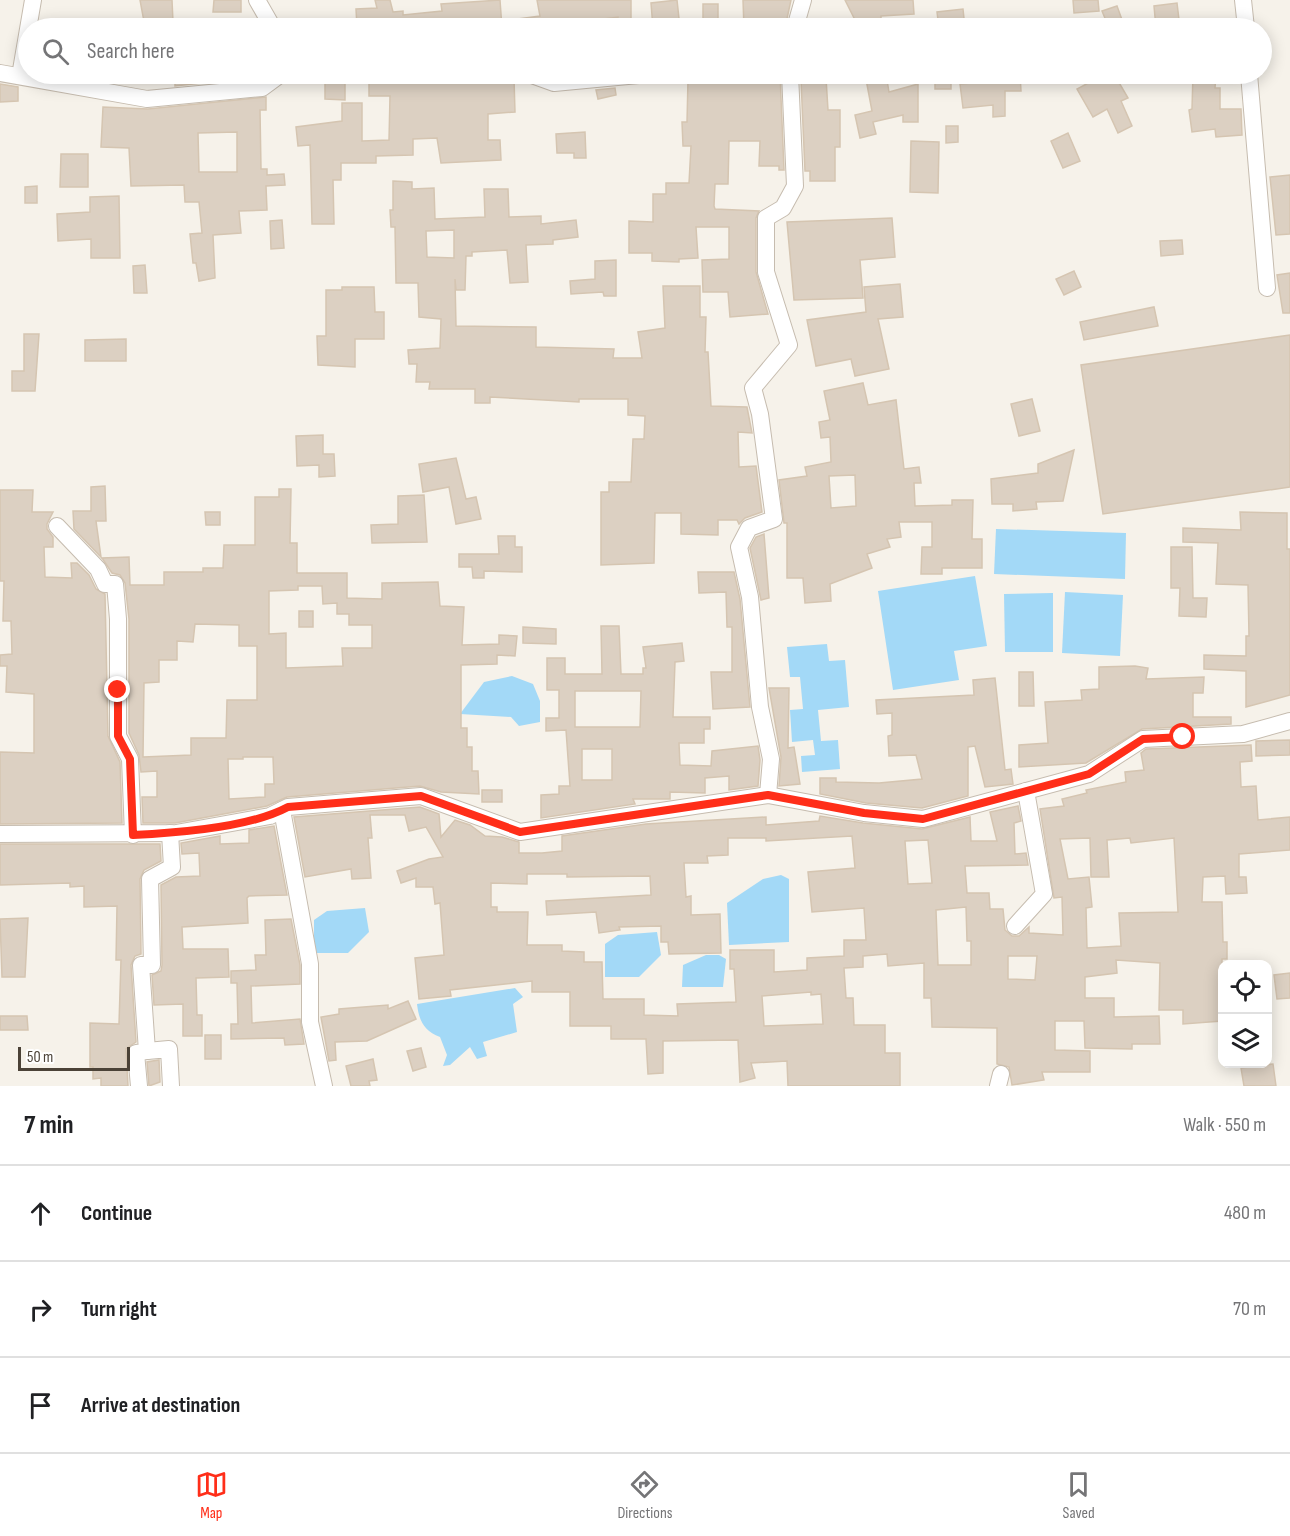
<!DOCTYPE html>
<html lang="en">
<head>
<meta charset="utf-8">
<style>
  body { margin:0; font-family:"Sofia Sans Condensed",sans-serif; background:#f6f6f6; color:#202124 }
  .controls { position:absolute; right:18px; bottom:18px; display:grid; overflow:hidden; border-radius:12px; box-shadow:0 3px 15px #0003 }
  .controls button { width:54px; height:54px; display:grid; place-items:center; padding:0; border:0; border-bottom:2px solid #e0e0e0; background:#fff; color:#202124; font:30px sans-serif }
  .scale { position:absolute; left:18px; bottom:15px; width:112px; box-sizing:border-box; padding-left:6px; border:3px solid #4b4237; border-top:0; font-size:16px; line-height:21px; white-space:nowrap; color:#4b4237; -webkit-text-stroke:4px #fff; paint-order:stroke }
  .stop { position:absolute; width:18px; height:18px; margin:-14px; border:4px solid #ff2e19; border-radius:50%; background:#fff }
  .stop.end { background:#ff2e19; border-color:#fff; box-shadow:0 2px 6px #0008 }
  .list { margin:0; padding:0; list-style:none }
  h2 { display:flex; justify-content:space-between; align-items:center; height:78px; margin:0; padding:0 24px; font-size:26px }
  h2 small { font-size:20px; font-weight:400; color:#757577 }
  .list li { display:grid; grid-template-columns:39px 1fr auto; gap:18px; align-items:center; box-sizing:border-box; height:96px; padding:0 24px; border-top:2px solid #e0e0e0 }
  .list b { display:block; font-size:22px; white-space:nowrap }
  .list em { font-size:20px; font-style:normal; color:#757577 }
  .icon { flex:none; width:33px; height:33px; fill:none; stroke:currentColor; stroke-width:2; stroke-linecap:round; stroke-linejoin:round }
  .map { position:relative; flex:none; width:1290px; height:1086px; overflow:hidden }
  .search { position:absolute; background:#fff; box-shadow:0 3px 15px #0003; left:18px; right:18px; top:18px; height:66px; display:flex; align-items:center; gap:15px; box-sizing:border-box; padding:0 21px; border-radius:33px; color:#757577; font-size:22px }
  .sheet { height:366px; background:#fff }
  nav { display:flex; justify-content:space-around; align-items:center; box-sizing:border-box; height:84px; border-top:2px solid #e0e0e0; background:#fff; font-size:16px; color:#757577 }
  nav a { display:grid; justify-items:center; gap:3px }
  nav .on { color:#ff2e19 }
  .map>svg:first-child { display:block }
</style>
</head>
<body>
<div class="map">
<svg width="1290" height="1086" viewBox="0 0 1290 1086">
  <rect width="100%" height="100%" fill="#f6f2ea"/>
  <g fill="#a3d9f7">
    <path d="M 996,529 L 1126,533 L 1125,579 L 994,574 Z"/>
    <path d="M 975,576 L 987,646 L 954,651 L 959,680 L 893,690 L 878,591 Z"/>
    <path d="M 1065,592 L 1123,595 L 1120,656 L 1062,653 Z"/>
    <path d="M 1053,593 L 1053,652 L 1005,652 L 1004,594 Z"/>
    <path d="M 827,644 L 829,661 L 845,660 L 849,707 L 818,710 L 821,741 L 838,740 L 840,769 L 802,772 L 801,756 L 815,755 L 813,740 L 792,742 L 790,710 L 803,709 L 800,677 L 790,677 L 787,647 Z"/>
    <path d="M 512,676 L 533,684 L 540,701 L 540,722 L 519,726 L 511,717 L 460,714 L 484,682 Z"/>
    <path d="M 781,875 L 789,879 L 789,942 L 729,945 L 727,903 L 763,879 Z"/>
    <path d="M 365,908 L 369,932 L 348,953 L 314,953 L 314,920 L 327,911 Z"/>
    <path d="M 657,932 L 661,955 L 639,977 L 605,977 L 605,944 L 618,935 Z"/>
    <path d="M 706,955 L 719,955 L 726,959 L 723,987 L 682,987 L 683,965 Z"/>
    <path d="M 515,988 L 523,997 L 513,1004 L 517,1032 L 483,1042 L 487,1056 L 477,1059 L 470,1047 L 450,1065 L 443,1066 L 447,1055 L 440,1037 C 424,1031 419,1021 417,1004 Z"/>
  </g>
  <g fill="#dcd0c2" stroke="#d5c5b1" stroke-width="1.5" fill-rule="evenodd">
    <path d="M 140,0 L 172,0 L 173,22 L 145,27 Z"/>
    <path d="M 214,0 L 241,0 L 241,12 L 213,12 Z"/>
    <path d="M 375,0 L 390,0 L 393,12 L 403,11 L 403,15 L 442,11 L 441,4 L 500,0 L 502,28 L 470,28 L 469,23 L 429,28 L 357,27 L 356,9 L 377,8 Z"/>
    <path d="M 537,0 L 631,0 L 631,28 L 618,28 L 618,17 L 573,23 L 574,28 L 502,28 L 502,21 L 540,16 Z"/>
    <path d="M 677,0 L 680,28 L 653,28 L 651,3 Z"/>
    <path d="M 743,0 L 791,0 L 785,28 L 744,28 Z"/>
    <path d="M 845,0 L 913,0 L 914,14 L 881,16 L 881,28 L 855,28 L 855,20 Z"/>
    <path d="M 1073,0 L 1098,0 L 1099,11 L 1074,13 Z"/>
    <path d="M 1177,3 L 1180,28 L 1156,28 L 1154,6 Z"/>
    <rect x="703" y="4" width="15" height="24"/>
    <path d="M 1117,6 L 1125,28 L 1109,28 L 1102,11 Z"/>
    <path d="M 963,9 L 965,28 L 939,28 L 937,12 Z"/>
    <path d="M 325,74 L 342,74 L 342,78 L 345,78 L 345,100 L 325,99 Z"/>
    <path d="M 369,74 L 405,74 L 405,77 L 470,74 L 470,81 L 514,79 L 515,112 L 488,114 L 488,140 L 500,140 L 501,160 L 441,163 L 437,138 L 413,139 L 413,155 L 376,156 L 376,163 L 341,163 L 341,180 L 333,180 L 334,224 L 312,224 L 310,145 L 298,146 L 296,127 L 342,121 L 342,103 L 362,103 L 362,141 L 389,140 L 390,96 L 369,96 Z"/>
    <path d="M 738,74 L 780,74 L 784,170 L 779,170 L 779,166 L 759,166 L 760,141 L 729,141 L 728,184 L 715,184 L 714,206 L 715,209 L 759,211 L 756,218 L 756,272 L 768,314 L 730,317 L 728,292 L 703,292 L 702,260 L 729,259 L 729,227 L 696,227 L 698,258 L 679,259 L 679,262 L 652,261 L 652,253 L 629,253 L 629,221 L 653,222 L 653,194 L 666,194 L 666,183 L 689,183 L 691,146 L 683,146 L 682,122 L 687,122 L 688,80 L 729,80 L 729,77 L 738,77 Z"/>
    <path d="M 865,74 L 886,74 L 889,92 L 918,84 L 918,122 L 903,122 L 903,115 L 873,122 L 876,134 L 860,138 L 855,115 L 872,111 Z"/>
    <rect x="935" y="74" width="16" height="15"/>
    <path d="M 981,74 L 1020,74 L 1021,91 L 1005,91 L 1005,116 L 993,117 L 993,105 L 963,108 L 960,84 L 982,82 Z"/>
    <path d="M 1105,74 L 1114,74 L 1128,98 L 1121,101 L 1132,126 L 1118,133 L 1107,109 L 1093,117 L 1077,89 Z"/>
    <path d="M 1193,74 L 1216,74 L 1215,88 L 1220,88 L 1220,109 L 1241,109 L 1242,135 L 1216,137 L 1215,129 L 1192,132 L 1189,110 L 1192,109 Z"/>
    <path d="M 202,75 L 202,83 L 175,86 L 175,76 Z"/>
    <path d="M 826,78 L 828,110 L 840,110 L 840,147 L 835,147 L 835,181 L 810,181 L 810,171 L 805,171 L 801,80 Z"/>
    <path d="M 0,84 L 18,87 L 18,101 L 0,102 Z"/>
    <path d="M 615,88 L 616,95 L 598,99 L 596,90 Z"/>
    <path d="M 266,97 L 266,110 L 260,110 L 261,169 L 267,169 L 267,175 L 284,174 L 285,185 L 266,186 L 267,210 L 239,211 L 241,233 L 213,235 L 215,278 L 199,281 L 196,263 L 193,263 L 190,234 L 202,233 L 199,202 L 185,202 L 184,185 L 131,186 L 129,148 L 101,147 L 103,107 L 148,109 ZM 237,132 L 237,172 L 199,172 L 198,133 Z"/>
    <path d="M 946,126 L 958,126 L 958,142 L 946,143 Z"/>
    <path d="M 585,132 L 586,158 L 574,158 L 574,153 L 557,153 L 556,134 Z"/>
    <path d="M 1068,133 L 1080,161 L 1063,168 L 1051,141 Z"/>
    <path d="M 911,141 L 939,142 L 938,193 L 910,192 Z"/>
    <path d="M 61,154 L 88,154 L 88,187 L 60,187 Z"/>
    <path d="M 1290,175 L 1290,234 L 1276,235 L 1270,177 Z"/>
    <path d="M 393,181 L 412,182 L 412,189 L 434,188 L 435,219 L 485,217 L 484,189 L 508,189 L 509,217 L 541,216 L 541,224 L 576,220 L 578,237 L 553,240 L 553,244 L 526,245 L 528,282 L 510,283 L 507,250 L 472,252 L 472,256 L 466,256 L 465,290 L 456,290 L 455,279 L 456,326 L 536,327 L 536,347 L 614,349 L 613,358 L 642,358 L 638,332 L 665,328 L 663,286 L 700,286 L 700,317 L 706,317 L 705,352 L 708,352 L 711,406 L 747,407 L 752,433 L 738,432 L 739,467 L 756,466 L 762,512 L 745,518 L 739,524 L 737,520 L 718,520 L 718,535 L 681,534 L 681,513 L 655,513 L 654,563 L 601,565 L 601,492 L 609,492 L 609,482 L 631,482 L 633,439 L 644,439 L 645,416 L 628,415 L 628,399 L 579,399 L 579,402 L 490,397 L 490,403 L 475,403 L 475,389 L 429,389 L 430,382 L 416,382 L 417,364 L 409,364 L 408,350 L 440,348 L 441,319 L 419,317 L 418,283 L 396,283 L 395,227 L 391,227 L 390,210 L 393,210 ZM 454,230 L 454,258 L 427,257 L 426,231 Z"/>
    <path d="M 37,186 L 37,203 L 25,203 L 25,187 Z"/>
    <path d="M 119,196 L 120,258 L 91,258 L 91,239 L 58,241 L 57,214 L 90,212 L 90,197 Z"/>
    <path d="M 892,218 L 895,257 L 860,260 L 863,298 L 794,300 L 787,222 Z"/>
    <path d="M 282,220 L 284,248 L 271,249 L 270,221 Z"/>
    <path d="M 1182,240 L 1183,254 L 1161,256 L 1160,241 Z"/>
    <path d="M 616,260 L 616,296 L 604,296 L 603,292 L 571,294 L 570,281 L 595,279 L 595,261 Z"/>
    <path d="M 145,265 L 147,293 L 134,293 L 133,266 Z"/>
    <path d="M 1074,271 L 1081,287 L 1064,295 L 1056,279 Z"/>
    <path d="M 1290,273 L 1290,313 L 1283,313 L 1277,275 Z"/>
    <path d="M 900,284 L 903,317 L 878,319 L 889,369 L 855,376 L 851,359 L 816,366 L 807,320 L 866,312 L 864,287 Z"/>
    <path d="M 342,287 L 374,287 L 375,312 L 384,312 L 384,339 L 355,339 L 355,367 L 318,365 L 317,336 L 326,336 L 326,290 L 342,290 Z"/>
    <path d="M 1154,307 L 1158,326 L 1084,340 L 1080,322 Z"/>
    <path d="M 24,334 L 39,334 L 35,391 L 12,391 L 12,371 L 24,371 Z"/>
    <path d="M 1290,335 L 1290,487 L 1103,514 L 1081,365 Z"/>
    <path d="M 126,339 L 126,361 L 85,361 L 85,340 Z"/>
    <path d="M 863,383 L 868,405 L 896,400 L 904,469 L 919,467 L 921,483 L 914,483 L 915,506 L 952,505 L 952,500 L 973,500 L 972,539 L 982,539 L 982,568 L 942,568 L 942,574 L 921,574 L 922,547 L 932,547 L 932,522 L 899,522 L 901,537 L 887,539 L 890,547 L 867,554 L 872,568 L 830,584 L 831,601 L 805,603 L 803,578 L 787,578 L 787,523 L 784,523 L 779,480 L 807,476 L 805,467 L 831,462 L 830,437 L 821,438 L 819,422 L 830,420 L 824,391 ZM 855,475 L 856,506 L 831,508 L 829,476 Z"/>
    <path d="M 1032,399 L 1040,431 L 1019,436 L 1011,404 Z"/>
    <path d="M 323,435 L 323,454 L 334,454 L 335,476 L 319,477 L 319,465 L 297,466 L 296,436 Z"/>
    <path d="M 1074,450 L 1063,501 L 1036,502 L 1037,509 L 1013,511 L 1013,504 L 992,504 L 991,479 L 1038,473 L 1038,464 Z"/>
    <path d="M 456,458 L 466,499 L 476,497 L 481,519 L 456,524 L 449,487 L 423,492 L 419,464 Z"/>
    <path d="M 105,486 L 106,521 L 96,521 L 101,557 L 74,529 L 73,511 L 91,511 L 91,487 Z"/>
    <path d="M 279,489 L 291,489 L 290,543 L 297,543 L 297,573 L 347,573 L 347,598 L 382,599 L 382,583 L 438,582 L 440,606 L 464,607 L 462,645 L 499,644 L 499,635 L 517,636 L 515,656 L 497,655 L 497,664 L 461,665 L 461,728 L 467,728 L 467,747 L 472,747 L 472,771 L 478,771 L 479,794 L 441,792 L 420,786 L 287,797 L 267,806 L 175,823 L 143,823 L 142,797 L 157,797 L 157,771 L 141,772 L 139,755 L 129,733 L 129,619 L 125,583 L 120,575 L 112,573 L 102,558 L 129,557 L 130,585 L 164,585 L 164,572 L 203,572 L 203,568 L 223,568 L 224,545 L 255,545 L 255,497 L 279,497 ZM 298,586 L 322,586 L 323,604 L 337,603 L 337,614 L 349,614 L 349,625 L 372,625 L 372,648 L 342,648 L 343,666 L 286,668 L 286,633 L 269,634 L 269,591 L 298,590 ZM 195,624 L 239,625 L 239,646 L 257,646 L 257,700 L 227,700 L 226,738 L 191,738 L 191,755 L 143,757 L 144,683 L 159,682 L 159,660 L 177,660 L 177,641 L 193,642 ZM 243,757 L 273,757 L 274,784 L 265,784 L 265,797 L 229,799 L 228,759 L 243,759 Z"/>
    <path d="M 0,490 L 33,490 L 32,512 L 53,512 L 47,524 L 47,529 L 53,537 L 53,547 L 44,547 L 45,577 L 72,578 L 71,563 L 77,563 L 89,575 L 96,589 L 105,594 L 108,736 L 120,762 L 122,823 L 0,824 L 0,752 L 34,753 L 34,694 L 6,692 L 7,666 L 0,666 L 0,655 L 12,654 L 11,621 L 3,621 L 4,581 L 0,581 Z"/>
    <path d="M 424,495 L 427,542 L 372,543 L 371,525 L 398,524 L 398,496 Z"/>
    <path d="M 205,512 L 220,512 L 220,525 L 206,525 Z"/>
    <path d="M 1240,512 L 1287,513 L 1287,549 L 1290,549 L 1290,695 L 1246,707 L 1246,671 L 1204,669 L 1204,655 L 1246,656 L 1246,636 L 1249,636 L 1248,585 L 1216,584 L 1218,543 L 1183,542 L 1183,528 L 1241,530 Z"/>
    <path d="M 764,534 L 769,598 L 761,600 L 750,548 L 756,537 Z"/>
    <path d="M 498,536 L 515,536 L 515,547 L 522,547 L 522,572 L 484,571 L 484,578 L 473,578 L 472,567 L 459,567 L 459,554 L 499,554 Z"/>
    <path d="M 1171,547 L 1192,547 L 1193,598 L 1207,598 L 1206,617 L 1179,616 L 1180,588 L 1171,588 Z"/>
    <path d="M 698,572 L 734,572 L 740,599 L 750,707 L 713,709 L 711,672 L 732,672 L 732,627 L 727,627 L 726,592 L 699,593 Z"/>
    <rect x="299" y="611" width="14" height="16"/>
    <path d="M 601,626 L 619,626 L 621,674 L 643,674 L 643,668 L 646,668 L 643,647 L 682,643 L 684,661 L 675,662 L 673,717 L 710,717 L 710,729 L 704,729 L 704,743 L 679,743 L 680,765 L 711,766 L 712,751 L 758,746 L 760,760 L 758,786 L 729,790 L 729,776 L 705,778 L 705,793 L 670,792 L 670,799 L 633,799 L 635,804 L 541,818 L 541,795 L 559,794 L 559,786 L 570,786 L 566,730 L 546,731 L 546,718 L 559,718 L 559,690 L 547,690 L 547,658 L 565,658 L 565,674 L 602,674 ZM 575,691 L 641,691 L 640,727 L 575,727 ZM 582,749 L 612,749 L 612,780 L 582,780 Z"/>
    <path d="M 523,627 L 556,629 L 556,644 L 523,643 Z"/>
    <path d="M 1135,666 L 1148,668 L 1146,679 L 1204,677 L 1203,693 L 1193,693 L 1193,717 L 1231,717 L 1231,724 L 1142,729 L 1086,763 L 1019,767 L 1019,745 L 1048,743 L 1045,702 L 1082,700 L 1081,690 L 1099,689 L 1099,667 Z"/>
    <path d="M 1019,672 L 1033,672 L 1034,706 L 1019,706 Z"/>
    <path d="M 995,678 L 1005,770 L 1011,769 L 1013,784 L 985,787 L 975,746 L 968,747 L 968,796 L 922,808 L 866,803 L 820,794 L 820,778 L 836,778 L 836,782 L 879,783 L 922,779 L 916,755 L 889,756 L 888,736 L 892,735 L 892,713 L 877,714 L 876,700 L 974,695 L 973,680 Z"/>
    <path d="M 769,688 L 789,688 L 788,748 L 794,747 L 800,784 L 779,786 L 781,757 Z"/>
    <path d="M 1290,740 L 1290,755 L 1256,756 L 1256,741 Z"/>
    <path d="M 1251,745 L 1252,761 L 1240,762 L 1241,787 L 1256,786 L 1258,820 L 1290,817 L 1290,850 L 1239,854 L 1239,877 L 1246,877 L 1247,893 L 1226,894 L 1225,876 L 1203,877 L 1202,902 L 1222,902 L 1223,942 L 1227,942 L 1227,959 L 1222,959 L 1222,1021 L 1183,1024 L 1183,1010 L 1159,1010 L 1160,963 L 1116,960 L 1117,973 L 1085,977 L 1085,998 L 1114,998 L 1114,1017 L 1159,1016 L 1160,1044 L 1132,1044 L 1132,1049 L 1085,1048 L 1084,1021 L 1055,1021 L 1055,1050 L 1090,1051 L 1090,1072 L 1042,1072 L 1044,1080 L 1012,1085 L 1009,1067 L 997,1064 L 997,1028 L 932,1027 L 931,998 L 924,998 L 924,963 L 888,966 L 887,954 L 863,956 L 863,967 L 844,968 L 846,998 L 853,998 L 854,1025 L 885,1025 L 885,1053 L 900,1053 L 900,1086 L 788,1086 L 787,1061 L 751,1063 L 755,1078 L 740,1082 L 738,1040 L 663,1041 L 663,1073 L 648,1074 L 646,1039 L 611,1039 L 611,1026 L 570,1026 L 570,992 L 532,992 L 532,981 L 450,990 L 451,996 L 419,999 L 415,958 L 444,955 L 440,903 L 435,904 L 433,887 L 416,887 L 416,878 L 401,883 L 397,871 L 429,859 L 443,857 L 426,827 L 409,831 L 405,815 L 370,815 L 372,838 L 368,838 L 371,878 L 352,879 L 351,869 L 305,877 L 294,817 L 420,807 L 439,814 L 441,837 L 455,820 L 470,825 L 485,836 L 502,837 L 519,842 L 519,853 L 542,853 L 562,851 L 562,836 L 646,824 L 766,817 L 766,825 L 819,821 L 820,816 L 863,823 L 922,829 L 970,817 L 971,841 L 997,841 L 990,812 L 1018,806 L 1021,821 L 1014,823 L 1015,854 L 1026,853 L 1028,865 L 965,866 L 967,893 L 989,893 L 990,909 L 1003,909 L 1005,930 L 1012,936 L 1019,936 L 1029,927 L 1029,933 L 1063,935 L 1062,897 L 1054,898 L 1040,809 L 1064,806 L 1062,799 L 1087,793 L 1086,790 L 1126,782 L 1125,772 L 1144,770 L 1141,753 L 1146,749 ZM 852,836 L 855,868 L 808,872 L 812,912 L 864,908 L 866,940 L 844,940 L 844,956 L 807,958 L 807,970 L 774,972 L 774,950 L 730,950 L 730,969 L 734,969 L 736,1002 L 677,1004 L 678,1016 L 644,1015 L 644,999 L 603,999 L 602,962 L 584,962 L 584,952 L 562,951 L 562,945 L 527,945 L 528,912 L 497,912 L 497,907 L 491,907 L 491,883 L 527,884 L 527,874 L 567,874 L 567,877 L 650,876 L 651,895 L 546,901 L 547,915 L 596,912 L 599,933 L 620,930 L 619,927 L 661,926 L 661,942 L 668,942 L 669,954 L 721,953 L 720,914 L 691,915 L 691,896 L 686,897 L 684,863 L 708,863 L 707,856 L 728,855 L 728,838 L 766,838 L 766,841 ZM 1090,838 L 1091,877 L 1109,877 L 1107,840 L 1130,838 L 1131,843 L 1174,838 L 1178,912 L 1119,913 L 1121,946 L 1087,948 L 1086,908 L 1092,907 L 1089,877 L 1068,879 L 1060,839 ZM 928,840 L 932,883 L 908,884 L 905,841 ZM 966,907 L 967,941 L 971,941 L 971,965 L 938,965 L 936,910 ZM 1008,956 L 1037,956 L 1035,980 L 1008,979 ZM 811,992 L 811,995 L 821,994 L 823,1024 L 764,1026 L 762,996 Z"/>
    <rect x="482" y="790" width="20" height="12"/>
    <path d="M 274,826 L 287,895 L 249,896 L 247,898 L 248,923 L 182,927 L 183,949 L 228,949 L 229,977 L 196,978 L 197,1015 L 202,1015 L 202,1036 L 183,1036 L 183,1004 L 154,1005 L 152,975 L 161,971 L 162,965 L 161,885 L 176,877 L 200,876 L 199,853 L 182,854 L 181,843 L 220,836 L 220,844 L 249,843 L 249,830 Z"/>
    <path d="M 0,844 L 160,844 L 161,861 L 144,870 L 140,879 L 141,954 L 135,956 L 131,965 L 136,1042 L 126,1049 L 128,1086 L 101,1086 L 101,1078 L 93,1079 L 93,1067 L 90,1067 L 90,1023 L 119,1024 L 121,960 L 116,960 L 117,906 L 84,907 L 84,886 L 70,887 L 70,883 L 0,885 Z"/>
    <path d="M 28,918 L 25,977 L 2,977 L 0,919 Z"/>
    <path d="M 291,919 L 300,965 L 300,984 L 251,986 L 252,1023 L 300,1019 L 304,1044 L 285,1045 L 284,1038 L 231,1039 L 231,1024 L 238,1024 L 237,983 L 231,983 L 231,971 L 256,970 L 255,955 L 266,955 L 265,920 Z"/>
    <path d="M 1290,973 L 1290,998 L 1277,999 L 1274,975 Z"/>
    <path d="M 408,1001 L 416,1019 L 367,1041 L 335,1042 L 336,1060 L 329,1061 L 321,1017 L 339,1014 L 339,1009 L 388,1005 L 388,1009 Z"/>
    <path d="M 0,1016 L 27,1016 L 28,1030 L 0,1030 Z"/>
    <rect x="205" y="1035" width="16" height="24"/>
    <path d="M 421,1048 L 426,1067 L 413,1071 L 407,1051 Z"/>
    <path d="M 373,1059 L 377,1080 L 369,1081 L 370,1086 L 351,1086 L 346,1066 Z"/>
    <path d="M 159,1060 L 160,1082 L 149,1086 L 147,1062 Z"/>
    <path d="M 1273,1064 L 1276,1086 L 1244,1086 L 1241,1068 Z"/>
  </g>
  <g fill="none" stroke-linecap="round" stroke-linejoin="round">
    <defs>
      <g id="street">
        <path d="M 257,0 L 273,28"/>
        <path d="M 1243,0 L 1246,28"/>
        <path d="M 795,28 L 803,0"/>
        <path d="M 0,73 L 147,99 L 262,88 L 281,74"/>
        <path d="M 529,74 L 554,83 L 649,74"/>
        <path d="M 1249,74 L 1267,288"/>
        <path d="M 20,76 L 33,0"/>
        <path d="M 57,526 L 98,569 L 105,584 L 115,584 L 118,619 L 118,736 L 130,759 L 133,835"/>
        <path d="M 768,795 L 771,759 L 760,707 L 750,597 L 739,547 L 749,528 L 774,519 L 760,414 L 753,388 L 789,345 L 766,272 L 766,218 L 783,208 L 795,186 L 790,74"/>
        <path d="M 282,810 L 310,964 L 310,1022 L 324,1086"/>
        <path d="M 0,834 L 176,833 L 270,816 L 288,807 L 421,796 L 520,832 L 768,795 L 864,813 L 923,819 L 1089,774 L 1143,739 L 1243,734 L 1290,721"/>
        <path d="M 1015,926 L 1044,894 L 1026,791"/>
        <path d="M 147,1051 L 169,1049 L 171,1086"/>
        <path d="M 139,1086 L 136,1053 L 147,1051 L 141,965 L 152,965 L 150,879 L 172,867 L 170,833"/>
        <path d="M 998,1086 L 1001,1074"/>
      </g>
    </defs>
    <use href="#street" stroke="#c6bcaf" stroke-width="18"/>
    <use href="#street" stroke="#fff" stroke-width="16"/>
  </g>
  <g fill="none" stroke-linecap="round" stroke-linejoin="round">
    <path stroke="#ff2e19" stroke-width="8" d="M 118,690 L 118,736 L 130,759 L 133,835 C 178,833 249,828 288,807 L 421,796 L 520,832 L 768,795 L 864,813 L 923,819 L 1089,774 L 1143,739 L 1183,737"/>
  </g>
</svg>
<div class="controls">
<button><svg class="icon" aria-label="locate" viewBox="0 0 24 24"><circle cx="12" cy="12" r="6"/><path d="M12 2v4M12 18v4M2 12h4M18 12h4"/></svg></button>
<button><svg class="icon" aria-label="layers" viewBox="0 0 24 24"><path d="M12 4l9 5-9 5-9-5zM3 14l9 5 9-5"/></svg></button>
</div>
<div class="scale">50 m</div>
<div class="stop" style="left:1183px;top:737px"></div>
<div class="stop end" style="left:118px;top:690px"></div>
<div class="search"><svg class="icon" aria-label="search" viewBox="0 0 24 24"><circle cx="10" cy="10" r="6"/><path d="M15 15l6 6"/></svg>Search here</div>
</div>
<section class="sheet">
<h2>7 min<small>Walk · 550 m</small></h2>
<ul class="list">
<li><svg class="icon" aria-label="ahead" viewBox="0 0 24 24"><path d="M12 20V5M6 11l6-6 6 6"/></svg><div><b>Continue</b></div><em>480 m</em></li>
<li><svg class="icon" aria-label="right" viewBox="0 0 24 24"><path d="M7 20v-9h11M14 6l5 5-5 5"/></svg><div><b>Turn right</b></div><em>70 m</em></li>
<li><svg class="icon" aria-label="arrive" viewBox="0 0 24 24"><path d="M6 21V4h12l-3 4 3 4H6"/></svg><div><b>Arrive at destination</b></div></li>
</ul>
</section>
<nav>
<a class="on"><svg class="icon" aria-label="map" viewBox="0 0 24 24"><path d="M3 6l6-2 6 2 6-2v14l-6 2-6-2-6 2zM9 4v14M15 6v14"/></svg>Map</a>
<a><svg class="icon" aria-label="directions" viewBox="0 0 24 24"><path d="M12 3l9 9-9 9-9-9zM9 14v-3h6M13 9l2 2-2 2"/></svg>Directions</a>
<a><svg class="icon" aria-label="saved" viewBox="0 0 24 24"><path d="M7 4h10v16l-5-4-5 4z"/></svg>Saved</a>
</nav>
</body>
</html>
